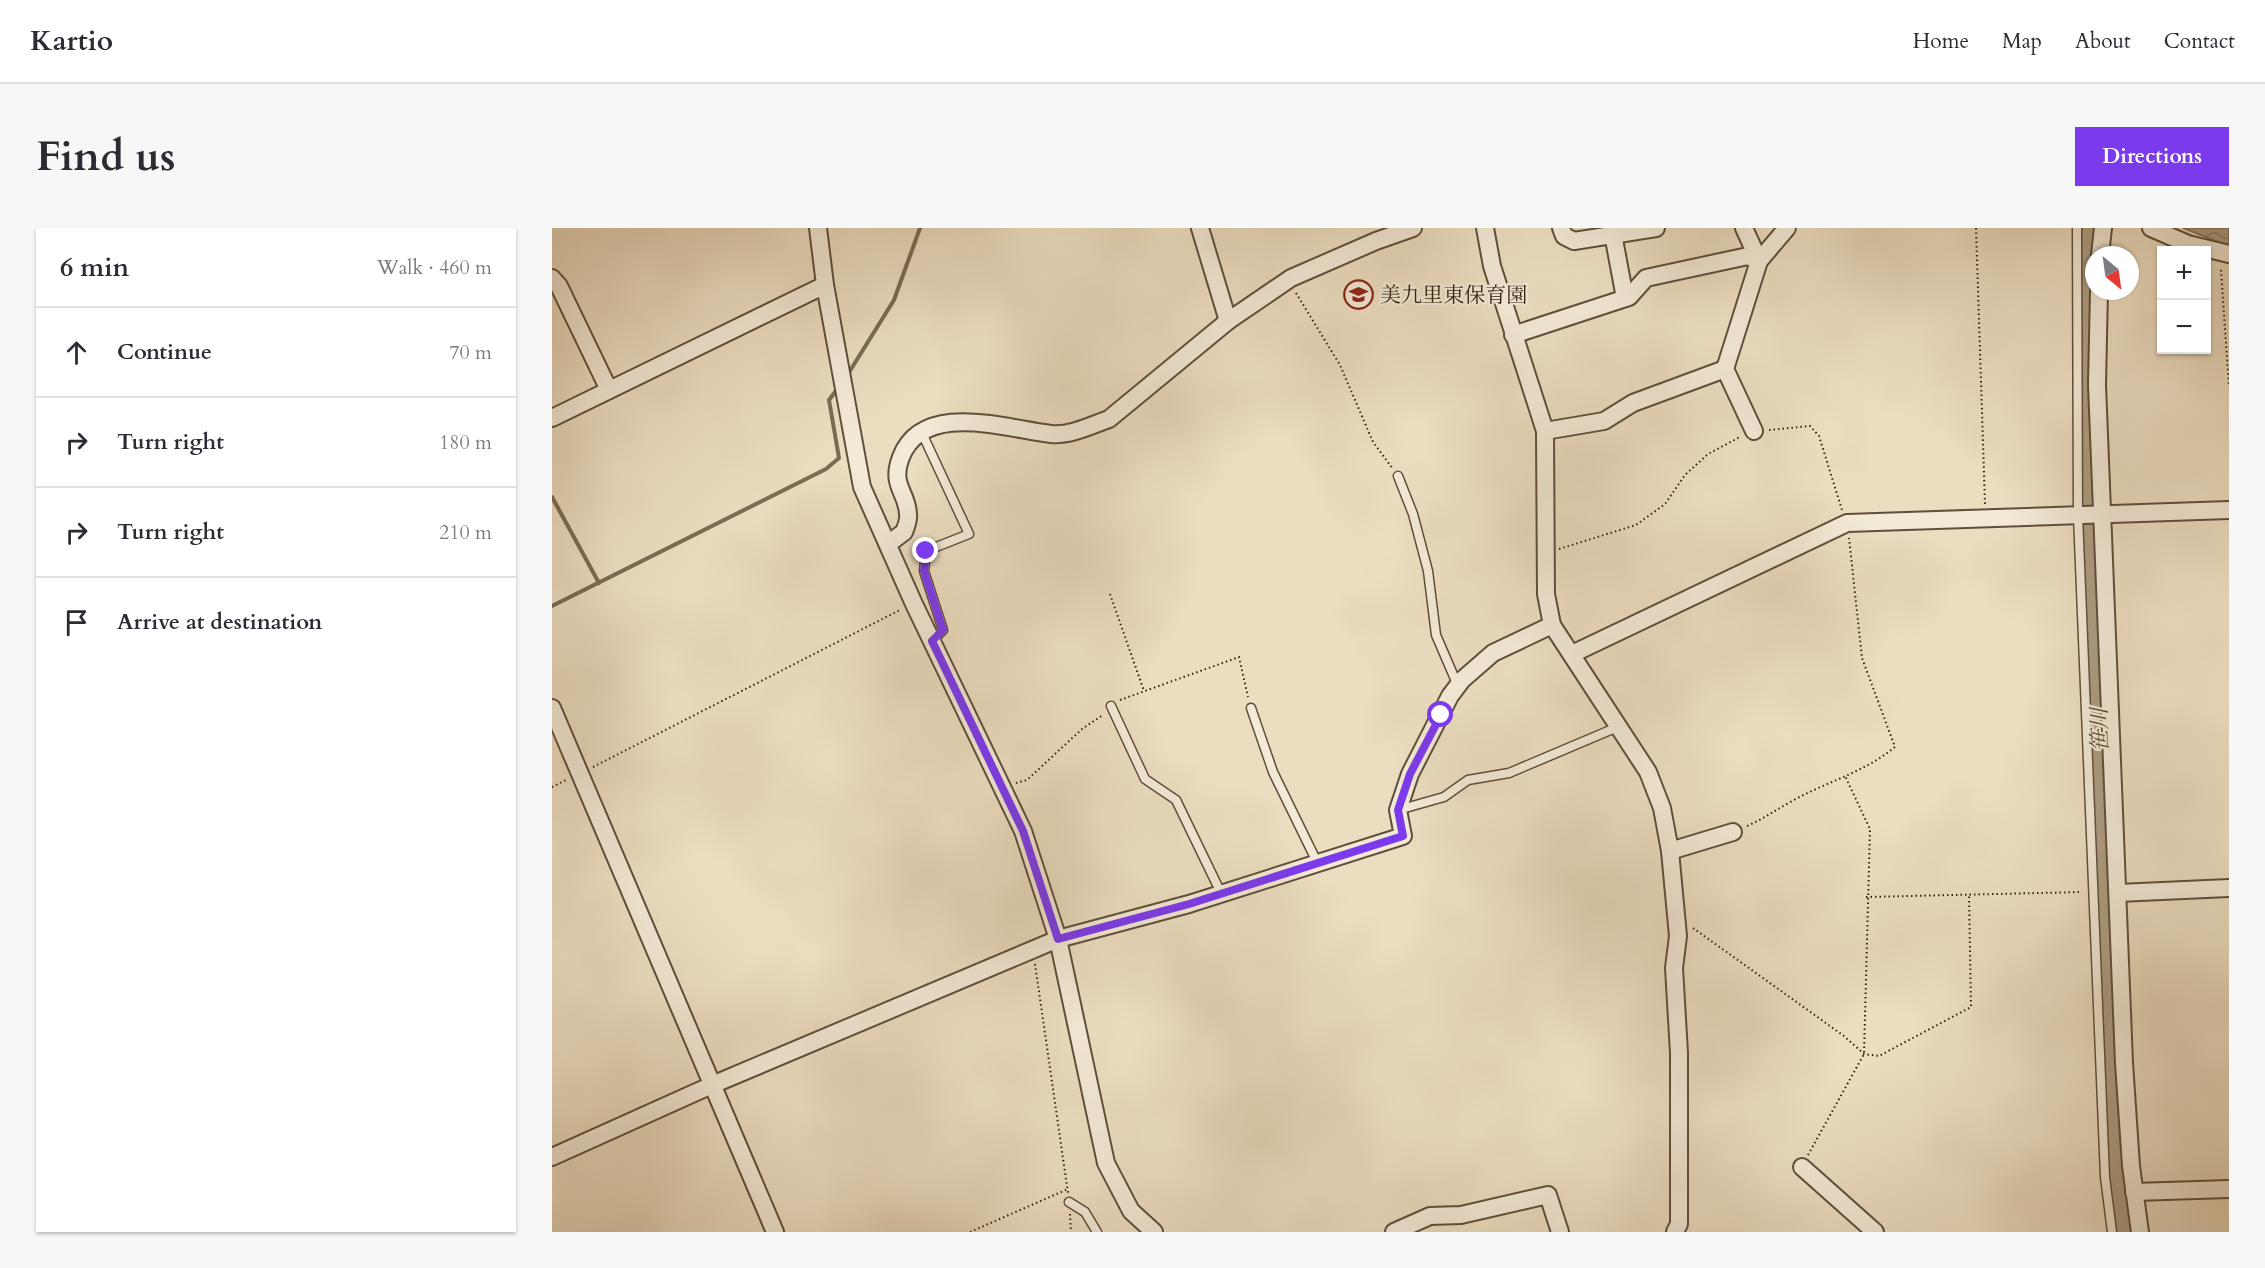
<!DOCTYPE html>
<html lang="en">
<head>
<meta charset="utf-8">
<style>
  body { margin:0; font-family:Cardo,"Noto Serif JP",serif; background:#f7f7f7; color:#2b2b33 }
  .controls { position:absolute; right:18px; top:18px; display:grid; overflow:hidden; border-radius:0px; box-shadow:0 2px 4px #0004 }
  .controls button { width:54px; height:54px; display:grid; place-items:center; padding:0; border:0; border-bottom:2px solid #e1e1e2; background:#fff; color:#2b2b33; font:30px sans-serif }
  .compass { position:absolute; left:1533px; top:18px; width:54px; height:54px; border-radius:50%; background:#fff; box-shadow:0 2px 4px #0004; rotate:151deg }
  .stop { position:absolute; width:18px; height:18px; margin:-14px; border:4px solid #7c3aed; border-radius:50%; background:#fff }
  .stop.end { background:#7c3aed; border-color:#fff; box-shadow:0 2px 6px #0008 }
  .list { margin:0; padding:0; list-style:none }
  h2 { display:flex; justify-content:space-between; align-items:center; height:78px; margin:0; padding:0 24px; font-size:26px }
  h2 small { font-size:20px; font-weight:400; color:#7c7c81 }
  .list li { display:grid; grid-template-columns:39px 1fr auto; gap:18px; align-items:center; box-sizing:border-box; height:90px; padding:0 24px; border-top:2px solid #e1e1e2 }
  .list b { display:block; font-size:22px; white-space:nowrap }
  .list em { font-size:20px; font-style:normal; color:#7c7c81 }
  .icon { flex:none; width:33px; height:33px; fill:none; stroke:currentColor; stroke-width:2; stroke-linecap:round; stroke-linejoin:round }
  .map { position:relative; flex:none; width:1677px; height:1004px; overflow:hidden; border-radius:0px }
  header { display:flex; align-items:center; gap:36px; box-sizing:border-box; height:84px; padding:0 30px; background:#fff; border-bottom:2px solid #e1e1e2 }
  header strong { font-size:28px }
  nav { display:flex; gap:33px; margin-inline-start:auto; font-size:21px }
  .intro { display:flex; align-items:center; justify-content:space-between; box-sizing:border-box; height:144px; padding:0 36px }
  h1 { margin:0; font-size:42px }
  .button { padding:15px 27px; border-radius:0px; background:#7c3aed; color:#fff; font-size:21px; font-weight:700 }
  main { display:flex; gap:36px; padding:0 36px }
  aside { flex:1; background:#fff; border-radius:0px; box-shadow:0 2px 4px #0004 }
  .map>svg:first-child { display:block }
</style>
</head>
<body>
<header>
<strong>Kartio</strong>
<nav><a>Home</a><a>Map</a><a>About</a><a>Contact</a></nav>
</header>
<div class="intro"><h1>Find us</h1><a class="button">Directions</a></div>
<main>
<aside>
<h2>6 min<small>Walk · 460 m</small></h2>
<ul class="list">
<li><svg class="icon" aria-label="ahead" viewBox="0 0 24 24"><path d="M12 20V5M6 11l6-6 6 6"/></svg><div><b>Continue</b></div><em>70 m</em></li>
<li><svg class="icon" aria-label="right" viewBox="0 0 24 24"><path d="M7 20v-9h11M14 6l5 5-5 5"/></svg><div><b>Turn right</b></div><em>180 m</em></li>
<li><svg class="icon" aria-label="right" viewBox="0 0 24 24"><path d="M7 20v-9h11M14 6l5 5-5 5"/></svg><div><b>Turn right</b></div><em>210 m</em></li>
<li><svg class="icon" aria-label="arrive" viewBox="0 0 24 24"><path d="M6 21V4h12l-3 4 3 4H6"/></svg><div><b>Arrive at destination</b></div></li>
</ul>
</aside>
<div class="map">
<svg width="1677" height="1004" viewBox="0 0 1677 1004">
  <defs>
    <pattern id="water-waves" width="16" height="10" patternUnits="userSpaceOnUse" patternTransform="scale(1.5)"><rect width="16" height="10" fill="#ac9d83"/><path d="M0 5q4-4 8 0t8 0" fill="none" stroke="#8d806a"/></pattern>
  </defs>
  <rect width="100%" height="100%" fill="#ebddc0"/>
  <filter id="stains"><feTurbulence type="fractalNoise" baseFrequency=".00333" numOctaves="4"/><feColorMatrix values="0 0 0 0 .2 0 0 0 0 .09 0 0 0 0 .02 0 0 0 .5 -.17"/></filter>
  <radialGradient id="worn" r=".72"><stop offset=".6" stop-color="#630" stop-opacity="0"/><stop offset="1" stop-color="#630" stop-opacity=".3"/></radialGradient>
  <path fill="url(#water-waves)" stroke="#7b6b54" stroke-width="1.5" d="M 1631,0 L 1677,0 L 1677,18 Z"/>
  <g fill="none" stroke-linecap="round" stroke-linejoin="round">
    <g stroke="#7b6b54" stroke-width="4">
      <path d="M 296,146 L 342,72 L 368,0"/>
      <path d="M 0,269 L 47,355"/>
      <path d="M 0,378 L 274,241 L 287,230 L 277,172 L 286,160"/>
    </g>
    <path stroke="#ac9d83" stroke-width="24" d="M 1540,0 L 1533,160 L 1554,607 L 1563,886 L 1576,1004"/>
    <defs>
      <g id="lane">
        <path d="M 1525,0 L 1526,288 L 1553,949 L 1560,1004"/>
        <path d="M 369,203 L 417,306 L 374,323 L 372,343 L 391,402 L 380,413"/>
        <path d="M 846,248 L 861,286 L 876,343 L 884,407 L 906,458"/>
        <path d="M 559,478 L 593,551 L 624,572 L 669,665"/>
        <path d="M 699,480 L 721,544 L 765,634"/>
        <path d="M 846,582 L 892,569 L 916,552 L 957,545 L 1068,498"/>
        <path d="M 517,974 L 533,984 L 545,1004"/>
      </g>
      <g id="street">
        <path d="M 266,0 L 273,57 L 310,259 L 362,376 L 471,603 L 506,711 L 554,935 L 579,983 L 602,1004"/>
        <path d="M 648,0 L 676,93 L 739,50 L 824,13 L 861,0"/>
        <path d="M 933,0 L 940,38 L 993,203 L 994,366 L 1000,397 L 1096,544 L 1110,580 L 1118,623 L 1126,708 L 1122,740 L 1127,825 L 1127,996 L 1123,1004"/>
        <path d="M 1009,0 L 1012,8 L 1022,13 L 1104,0"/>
        <path d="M 1192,0 L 1207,33"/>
        <path d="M 1599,0 L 1636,16 L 1677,26"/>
        <path d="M 1061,6 L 1073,70"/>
        <path d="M 1548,27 L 1551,0"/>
        <path d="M 0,50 L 7,58 L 57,162"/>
        <path d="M 1547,63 L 1545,157 L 1572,835 L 1579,938 L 1588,1004"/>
        <path d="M 961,107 L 1077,69 L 1094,50 L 1196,28 L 1207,33"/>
        <path d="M 0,190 L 273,57"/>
        <path d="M 993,203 L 1052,193 L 1081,175 L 1173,141"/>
        <path d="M 1202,203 L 1173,141 L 1207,33 L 1235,0"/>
        <path d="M 336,316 L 352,304 C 354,299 357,292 356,286 C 355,263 338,258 349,229 C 371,172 454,201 499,206 C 518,208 540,197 557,191 L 676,93"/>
        <path d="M 1020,426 L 1295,295 L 1677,282"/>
        <path d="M 0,480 L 223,1004"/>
        <path d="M 1118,623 L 1181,604"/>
        <path d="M 1566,665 L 1677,660"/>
        <path d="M 0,929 L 160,857 L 506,711 L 637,676 L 851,608 L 846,582 L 858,546 L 898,468 L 910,452 L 941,425 L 1000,397"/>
        <path d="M 1250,939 L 1323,1004"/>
        <path d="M 1582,964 L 1677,961"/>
        <path d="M 842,1004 L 878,988 L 909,987 L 996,967 L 1008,1004"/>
      </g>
    </defs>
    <use href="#lane" stroke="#604f3a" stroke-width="11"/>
    <use href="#street" stroke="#604f3a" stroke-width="20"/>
    <g stroke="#32200e" stroke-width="2" stroke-dasharray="1.5 3" stroke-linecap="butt">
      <path d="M 1424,0 L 1433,276"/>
      <path d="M 1669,42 L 1677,159"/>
      <path d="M 744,65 L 788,137 L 821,214 L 841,241"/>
      <path d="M 1217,202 L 1258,198 L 1267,208 L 1290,282"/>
      <path d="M 1007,321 L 1084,297 L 1113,276 L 1133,247 L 1156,226 L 1188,209"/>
      <path d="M 558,366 L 592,463"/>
      <path d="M 568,472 L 687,429 L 696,469"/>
      <path d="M 41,539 L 348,382"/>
      <path d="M 464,555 L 475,552 L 530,501 L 551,487"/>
      <path d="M 0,559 L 14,552"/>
      <path d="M 1195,598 C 1211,591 1224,582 1240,573 C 1274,554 1313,544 1343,519 L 1310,430 L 1297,310"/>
      <path d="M 1314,669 L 1530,664"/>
      <path d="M 1141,700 L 1292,808 L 1312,826 L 1327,828 L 1419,779 L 1417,666"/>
      <path d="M 483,736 L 516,965"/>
      <path d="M 1256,927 L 1312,826 L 1318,601 L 1293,548"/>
      <path d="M 518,986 L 519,1004"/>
      <path d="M 418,1004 L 516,961"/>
    </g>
    <use href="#lane" stroke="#f2e9d6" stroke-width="8"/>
    <use href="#street" stroke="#f2e9d6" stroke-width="16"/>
  </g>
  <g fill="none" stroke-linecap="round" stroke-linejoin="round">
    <path stroke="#7c3aed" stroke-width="8" d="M 374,323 L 372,343 L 391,402 L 380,413 L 471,603 L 506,711 L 637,676 L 851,608 L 846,582 L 858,546 L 889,487"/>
  </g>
  <defs>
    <symbol id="school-ring" viewBox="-11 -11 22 22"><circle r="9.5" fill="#f2e9d6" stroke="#8f2418" stroke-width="1.5"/><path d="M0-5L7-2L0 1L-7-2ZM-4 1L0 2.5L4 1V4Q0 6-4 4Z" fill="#8f2418"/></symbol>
  </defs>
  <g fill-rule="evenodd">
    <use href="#school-ring" x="790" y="50" width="33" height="33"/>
  </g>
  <g text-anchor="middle" stroke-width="4.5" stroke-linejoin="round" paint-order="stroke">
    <g font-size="21" fill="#32200e" stroke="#f2e9d6" text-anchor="start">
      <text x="828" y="74">美九里東保育園</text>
    </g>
    <g font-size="22" font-style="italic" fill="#5d4c37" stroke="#f2e9d6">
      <text transform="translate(1547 502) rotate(-92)" y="8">笹川</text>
    </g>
  </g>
  <rect width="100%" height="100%" filter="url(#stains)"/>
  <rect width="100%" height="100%" fill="url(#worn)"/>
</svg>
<div class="controls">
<button>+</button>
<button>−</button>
</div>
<svg class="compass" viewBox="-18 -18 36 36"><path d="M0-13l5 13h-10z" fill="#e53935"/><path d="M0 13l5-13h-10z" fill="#7c7c81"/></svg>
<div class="stop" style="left:889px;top:487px"></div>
<div class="stop end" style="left:374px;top:323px"></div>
</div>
</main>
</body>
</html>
